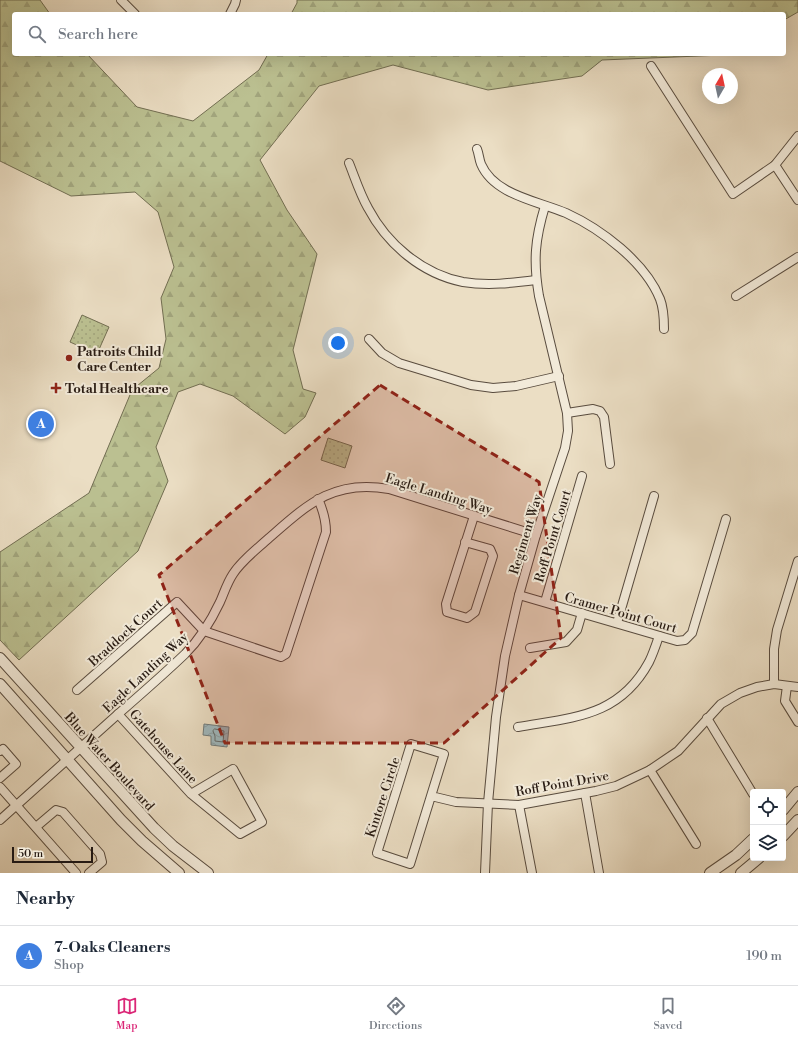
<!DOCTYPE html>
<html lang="en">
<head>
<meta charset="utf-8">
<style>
  body { margin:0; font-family:"Libre Bodoni",serif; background:#f2f2f3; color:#1f2937 }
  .controls { position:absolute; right:12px; bottom:12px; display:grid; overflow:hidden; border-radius:4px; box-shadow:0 4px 16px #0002 }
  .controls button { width:36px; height:36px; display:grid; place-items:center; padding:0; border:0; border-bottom:1px solid #e0e1e3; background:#fff; color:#1f2937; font:20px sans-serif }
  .compass { position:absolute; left:702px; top:68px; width:36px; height:36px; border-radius:50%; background:#fff; box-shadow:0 4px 16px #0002; rotate:9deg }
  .scale { position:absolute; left:12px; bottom:10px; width:81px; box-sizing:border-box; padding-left:4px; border:2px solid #281b13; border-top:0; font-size:11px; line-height:14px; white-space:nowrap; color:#281b13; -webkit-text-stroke:3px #f2ead9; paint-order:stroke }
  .you { position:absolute; left:338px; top:343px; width:14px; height:14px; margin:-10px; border:3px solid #fff; border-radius:50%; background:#1a73e8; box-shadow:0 0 0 6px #1a73e833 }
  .badge { display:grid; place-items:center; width:26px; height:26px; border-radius:50%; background:#db2777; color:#fff; font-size:13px; font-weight:700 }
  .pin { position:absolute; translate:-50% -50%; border:2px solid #fff; box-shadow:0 1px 4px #0006 }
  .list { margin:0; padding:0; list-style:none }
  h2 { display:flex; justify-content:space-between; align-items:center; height:52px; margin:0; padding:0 16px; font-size:17px }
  h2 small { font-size:13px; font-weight:400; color:#747a83 }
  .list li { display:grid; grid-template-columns:26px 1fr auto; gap:12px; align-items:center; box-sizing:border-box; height:60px; padding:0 16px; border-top:1px solid #e0e1e3 }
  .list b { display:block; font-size:15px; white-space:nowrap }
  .list p { margin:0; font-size:13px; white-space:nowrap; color:#747a83 }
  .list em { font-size:13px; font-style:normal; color:#747a83 }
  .icon { flex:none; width:22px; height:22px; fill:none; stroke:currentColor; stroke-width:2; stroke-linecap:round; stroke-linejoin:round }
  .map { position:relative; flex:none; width:798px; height:873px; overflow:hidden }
  .search { position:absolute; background:#fff; box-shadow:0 4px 16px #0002; left:12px; right:12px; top:12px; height:44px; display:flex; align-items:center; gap:10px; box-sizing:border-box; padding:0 14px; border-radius:4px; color:#747a83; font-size:15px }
  .sheet { height:112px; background:#fff }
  nav { display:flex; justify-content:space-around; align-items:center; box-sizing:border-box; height:56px; border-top:1px solid #e0e1e3; background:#fff; font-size:11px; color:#747a83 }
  nav a { display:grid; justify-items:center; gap:2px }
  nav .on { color:#db2777 }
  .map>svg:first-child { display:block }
</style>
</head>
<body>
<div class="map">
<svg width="798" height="873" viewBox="0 0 798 873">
  <defs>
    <pattern id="green-dots" width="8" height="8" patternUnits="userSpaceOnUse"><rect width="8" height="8" fill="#bbc091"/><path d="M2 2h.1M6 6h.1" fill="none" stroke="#a1a47c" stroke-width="1.8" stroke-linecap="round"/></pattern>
    <pattern id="forest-firs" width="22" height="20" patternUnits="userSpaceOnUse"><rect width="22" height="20" fill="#bbc091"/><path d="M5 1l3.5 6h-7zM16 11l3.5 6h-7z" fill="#a1a47c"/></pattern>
    <pattern id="water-waves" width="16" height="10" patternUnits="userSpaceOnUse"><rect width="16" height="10" fill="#9fb9c0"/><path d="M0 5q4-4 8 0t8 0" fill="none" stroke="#899ea4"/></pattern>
  </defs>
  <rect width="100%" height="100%" fill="#ebdec4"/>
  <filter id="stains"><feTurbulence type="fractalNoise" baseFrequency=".005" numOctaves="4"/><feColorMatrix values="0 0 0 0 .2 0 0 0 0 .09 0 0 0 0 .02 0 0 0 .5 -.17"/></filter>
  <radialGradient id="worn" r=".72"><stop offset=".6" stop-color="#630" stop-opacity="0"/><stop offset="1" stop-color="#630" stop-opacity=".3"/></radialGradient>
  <g fill="url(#green-dots)" stroke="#726e52">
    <path d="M 82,315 L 109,327 L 97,354 L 70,342 Z"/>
    <path d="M 328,438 L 352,446 L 345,468 L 321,460 Z"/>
  </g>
  <g fill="url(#forest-firs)" stroke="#726e52">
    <path d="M 0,0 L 40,0 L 50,14 L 14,14 L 14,54 L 87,54 L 137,107 L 193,121 L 259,70 L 268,54 L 725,54 L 723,55 L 602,60 L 582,76 L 488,90 L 393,65 L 319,86 L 260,160 L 287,210 L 317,254 L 293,350 L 303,389 L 316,393 L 305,417 L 285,434 L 233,396 L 200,384 L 178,392 L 156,447 L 168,481 L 138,551 L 19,660 L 0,640 L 0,552 L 89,493 L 132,390 L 159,368 L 166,339 L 161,298 L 174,267 L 158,212 L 135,192 L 71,196 L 0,161 Z"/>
    <path d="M 297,0 L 798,0 L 798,12 L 784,20 L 784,14 L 291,14 L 297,3 Z"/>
  </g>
  <path fill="url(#water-waves)" stroke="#6f7a7b" d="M 204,724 L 229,727 L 227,747 L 211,745 L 211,736 L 203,735 Z"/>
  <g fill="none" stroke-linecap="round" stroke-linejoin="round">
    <path stroke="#646a6a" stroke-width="1" d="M 215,729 L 224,731 L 223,742 L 215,741 L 215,736 L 213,731 Z"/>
    <defs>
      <g id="minor">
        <path d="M 121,0 L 135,14"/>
        <path d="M 230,14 L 235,4 L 236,0"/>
        <path d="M 651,66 L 733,194 L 775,165 L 798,136"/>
        <path d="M 477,149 C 479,154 479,159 481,164 C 494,195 538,201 566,213 C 601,229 645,262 660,299 C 664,309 664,320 664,329"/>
        <path d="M 349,163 C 355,178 360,194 368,208 C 387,244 422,274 463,282 C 488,286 512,283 536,280"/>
        <path d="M 775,165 L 798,200"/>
        <path d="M 736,296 L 798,257"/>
        <path d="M 369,339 L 382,353 L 399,363 L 471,385 L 493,388 L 516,386 L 559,376"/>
        <path d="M 567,413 L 593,409 L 600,411 L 604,417 L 610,464"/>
        <path d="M 465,542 L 490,549 L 493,556 L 475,612 L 467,618 L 447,612 L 446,604 L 474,516"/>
        <path d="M 519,595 L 677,641 L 685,640 L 692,633 L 726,519"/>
        <path d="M 545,602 L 582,476"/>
        <path d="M 617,623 L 654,496"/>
        <path d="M 530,648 L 566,642 L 577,630 L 582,613"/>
        <path d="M 774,684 L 774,649 L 777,630 L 798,561"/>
        <path d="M 787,686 L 785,701 L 798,722"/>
        <path d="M 77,690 L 177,602 L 204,631 L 281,657 L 286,654 L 326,532 C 326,520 323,510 318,499"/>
        <path d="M 118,714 L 191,794 L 240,834 L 262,822 L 233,769 L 191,794"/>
        <path d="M 707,718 L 753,794"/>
        <path d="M 518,727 C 574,717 619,717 649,662 C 653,654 656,645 659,636"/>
        <path d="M 0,751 L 3,749 L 16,764 L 0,778"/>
        <path d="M 650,770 L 696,844"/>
        <path d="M 0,787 L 76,873"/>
        <path d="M 585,793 L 599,873"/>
        <path d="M 431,796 L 410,864 L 377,853 L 411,744 L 444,754 L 431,796 L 456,802 L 519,805 L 596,791 L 616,786 L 650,770 L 678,751 L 721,704 L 740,693 L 757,687 L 774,684 L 798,687"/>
        <path d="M 519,805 L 532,873"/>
        <path d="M 0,820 C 39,785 78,750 117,715 C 140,695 163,675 185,654 C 200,639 211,621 220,602 C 224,593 227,583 233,574 C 242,560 257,549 269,538 C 308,504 334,479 389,489 L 536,535"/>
        <path d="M 36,827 L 56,810 L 63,812 L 100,854 L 102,862 L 89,873"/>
        <path d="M 485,873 L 488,803 L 496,717 L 505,656 L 519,595 L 536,535 L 565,448 L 568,431 L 567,413 L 539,296 C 533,261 535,239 545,206"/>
      </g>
      <g id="tertiary">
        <path d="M 0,658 L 154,828 L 173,846 L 208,873"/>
        <path d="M 0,684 L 121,820 L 142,841 L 179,873"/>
        <path d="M 783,810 L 798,792"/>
        <path d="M 783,836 L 798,820"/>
        <path d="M 710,873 L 736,855 L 753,839"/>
        <path d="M 741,873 L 759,858"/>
      </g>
    </defs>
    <use href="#minor" stroke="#594c3f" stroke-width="10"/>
    <use href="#tertiary" stroke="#594c3f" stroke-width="12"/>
    <use href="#minor" stroke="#f2ead9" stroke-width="8"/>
    <use href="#tertiary" stroke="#f2ead9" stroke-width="10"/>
  </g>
  <path fill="#8f2418" fill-opacity="0.2" stroke="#8f2418" stroke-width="3" stroke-dasharray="8 5" stroke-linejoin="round" d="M 380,385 L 539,482 L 561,638 L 444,743 L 225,743 L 159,575 Z"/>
  <g fill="#8f2418" stroke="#f2ead9" stroke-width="1.5">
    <circle cx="69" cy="358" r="4"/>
    <path d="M54 382h4v4h4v4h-4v4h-4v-4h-4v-4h4z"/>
  </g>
  <g text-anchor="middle" stroke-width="4" stroke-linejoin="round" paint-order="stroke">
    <g font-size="13" font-weight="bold" fill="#281b13" stroke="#f2ead9" text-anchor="start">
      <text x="77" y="356">Patroits Child<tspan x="77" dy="15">Care Center</tspan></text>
      <text x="65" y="393">Total Healthcare</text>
    </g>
    <g font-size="13" fill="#281b13" stroke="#f2ead9">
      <text transform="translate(439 493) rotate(17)" y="5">Eagle Landing Way</text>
      <text transform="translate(525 534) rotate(-73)" y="5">Regiment Way</text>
      <text transform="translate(552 536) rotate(-73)" y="5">Roff Point Court</text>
      <text transform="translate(621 612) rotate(16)" y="5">Cramer Point Court</text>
      <text transform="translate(125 632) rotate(-42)" y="5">Braddock Court</text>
      <text transform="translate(145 672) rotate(-43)" y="5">Eagle Landing Way</text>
      <text transform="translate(164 746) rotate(48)" y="5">Gatehouse Lane</text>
      <text transform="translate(110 761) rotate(48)" y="5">Blue Water Boulevard</text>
      <text transform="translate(562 783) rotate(-10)" y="5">Roff Point Drive</text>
      <text transform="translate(382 797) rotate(-72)" y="5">Kintore Circle</text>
    </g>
  </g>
  <rect width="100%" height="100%" filter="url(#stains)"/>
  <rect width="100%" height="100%" fill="url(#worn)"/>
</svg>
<div class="controls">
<button><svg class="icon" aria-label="locate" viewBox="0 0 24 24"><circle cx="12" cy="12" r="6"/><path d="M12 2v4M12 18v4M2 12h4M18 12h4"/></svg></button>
<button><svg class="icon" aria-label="layers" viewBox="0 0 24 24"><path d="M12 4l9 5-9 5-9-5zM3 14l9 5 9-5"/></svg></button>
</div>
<svg class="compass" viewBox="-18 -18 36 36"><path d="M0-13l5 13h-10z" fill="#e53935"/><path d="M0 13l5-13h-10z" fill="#747a83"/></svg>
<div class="scale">50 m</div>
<div class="you"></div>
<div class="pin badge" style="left:41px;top:424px;background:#3f7fe0">A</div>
<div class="search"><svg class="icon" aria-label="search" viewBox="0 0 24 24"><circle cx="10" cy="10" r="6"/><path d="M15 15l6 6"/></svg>Search here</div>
</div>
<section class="sheet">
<h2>Nearby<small></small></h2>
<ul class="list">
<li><span class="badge" style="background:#3f7fe0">A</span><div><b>7-Oaks Cleaners</b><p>Shop</p></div><em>190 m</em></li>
</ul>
</section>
<nav>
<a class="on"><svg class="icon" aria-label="map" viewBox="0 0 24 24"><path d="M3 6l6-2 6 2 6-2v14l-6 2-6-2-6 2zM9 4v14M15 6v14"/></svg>Map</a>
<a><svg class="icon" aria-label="directions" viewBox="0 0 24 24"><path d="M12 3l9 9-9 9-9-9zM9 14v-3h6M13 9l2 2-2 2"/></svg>Directions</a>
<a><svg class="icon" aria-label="saved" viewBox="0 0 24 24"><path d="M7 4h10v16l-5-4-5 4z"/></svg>Saved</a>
</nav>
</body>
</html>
